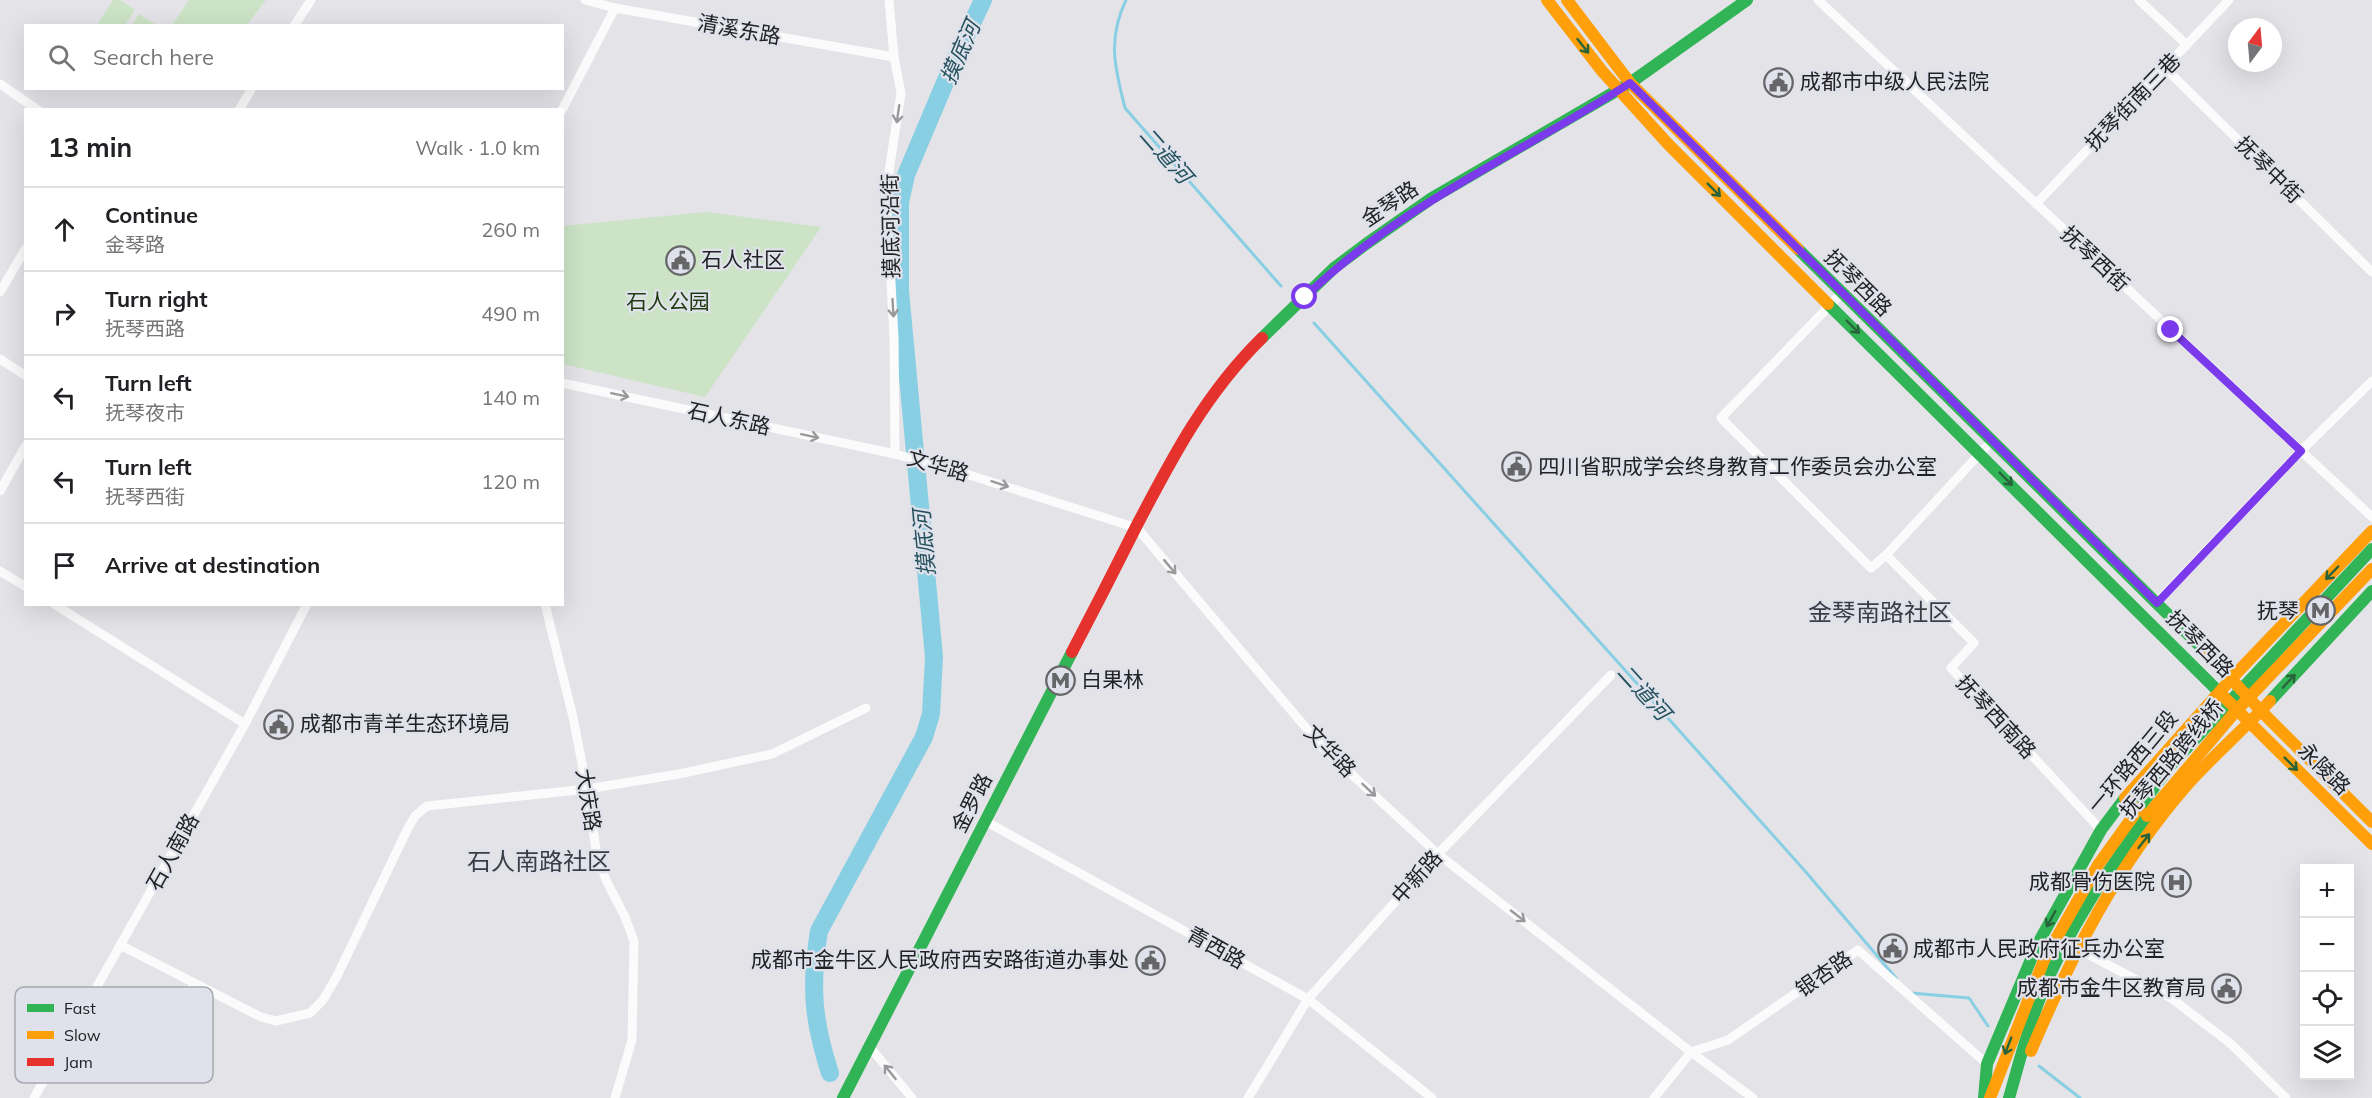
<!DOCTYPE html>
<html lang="en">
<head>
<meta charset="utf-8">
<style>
  body { margin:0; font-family:Mulish,"Noto Sans SC",sans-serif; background:#f2f2f2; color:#202124 }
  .controls { position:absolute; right:18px; bottom:18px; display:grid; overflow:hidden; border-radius:0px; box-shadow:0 6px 24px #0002 }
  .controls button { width:54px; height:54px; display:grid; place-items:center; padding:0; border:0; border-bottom:2px solid #e0e0e0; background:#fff; color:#202124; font:30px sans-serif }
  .compass { position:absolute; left:2228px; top:18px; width:54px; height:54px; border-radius:50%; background:#fff; box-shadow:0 6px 24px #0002; rotate:16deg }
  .stop { position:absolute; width:18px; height:18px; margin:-14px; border:4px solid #7c3aed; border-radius:50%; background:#fff }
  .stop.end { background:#7c3aed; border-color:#fff; box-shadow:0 2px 6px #0008 }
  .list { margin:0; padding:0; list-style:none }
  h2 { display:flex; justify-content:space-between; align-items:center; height:78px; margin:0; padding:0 24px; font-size:26px }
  h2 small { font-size:20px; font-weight:400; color:#757577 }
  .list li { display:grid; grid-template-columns:39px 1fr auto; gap:18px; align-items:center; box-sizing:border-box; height:84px; padding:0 24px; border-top:2px solid #e0e0e0 }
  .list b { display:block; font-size:22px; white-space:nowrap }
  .list p { margin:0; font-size:20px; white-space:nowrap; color:#757577 }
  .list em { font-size:20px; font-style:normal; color:#757577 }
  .icon { flex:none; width:33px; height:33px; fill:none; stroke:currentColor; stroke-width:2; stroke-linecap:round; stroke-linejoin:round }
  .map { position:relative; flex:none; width:2372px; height:1098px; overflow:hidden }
  .search { position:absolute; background:#fff; box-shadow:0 6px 24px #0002; left:24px; top:24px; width:540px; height:66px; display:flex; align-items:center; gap:15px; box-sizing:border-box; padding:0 21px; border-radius:0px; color:#757577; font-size:22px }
  .panel { position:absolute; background:#fff; box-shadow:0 6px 24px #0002; left:24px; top:108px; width:540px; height:498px; border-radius:0px }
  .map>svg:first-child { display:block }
</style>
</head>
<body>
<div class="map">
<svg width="2372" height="1098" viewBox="0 0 2372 1098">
  <rect width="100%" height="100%" fill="#e3e3e8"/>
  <g fill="#cce3c6">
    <path d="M 113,0 L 120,0 L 135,10 L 125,25 L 97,25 Z"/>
    <path d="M 189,0 L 266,0 L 247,25 L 172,25 Z"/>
    <path d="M 139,14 L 157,25 L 132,25 Z"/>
    <path d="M 706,212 L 821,227 L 705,397 L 563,364 L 563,226 Z"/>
  </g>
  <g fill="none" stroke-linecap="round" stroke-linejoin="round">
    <g stroke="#89cfe4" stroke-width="3">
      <path d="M 1126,0 C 1107,40 1115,68 1125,108 L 1281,286"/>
      <path d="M 1314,323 L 1805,871 L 1896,978"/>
      <path d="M 1911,993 L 1969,998 L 1988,1026"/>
      <path d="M 2039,1066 L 2080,1098"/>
    </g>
    <path stroke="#89cfe4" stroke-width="18" d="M 830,1073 C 813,1021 810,986 819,931 L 924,737 L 931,714 L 934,657 L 900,291 L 900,202 L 906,175 L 952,66 L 983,0"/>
    <g stroke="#fbfbfc" stroke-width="9">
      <path d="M 585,0 L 615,8 L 894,57"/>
      <path d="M 889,0 L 894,57 L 901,93 L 886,191 L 894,338 L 895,454"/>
      <path d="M 1818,0 L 2372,517"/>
      <path d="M 2139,0 L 2187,45"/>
      <path d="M 294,26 L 311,0"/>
      <path d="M 2165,68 L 2372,272"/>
      <path d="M 0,84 L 38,110"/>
      <path d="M 239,110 L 252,88"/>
      <path d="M 562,110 L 615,8"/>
      <path d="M 2036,204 L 2229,0"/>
      <path d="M 0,292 L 26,248"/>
      <path d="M 1837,298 L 1721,418 L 1871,568 L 1886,555 L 1986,447"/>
      <path d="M 0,359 L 26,376"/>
      <path d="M 562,383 L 895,454 L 944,467 L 1137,528 L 1323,748 L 1438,854 L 1691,1052 L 1753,1098"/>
      <path d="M 0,491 L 26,445"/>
      <path d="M 1886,555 L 1974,643 L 1951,668 L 2101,830"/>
      <path d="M 0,571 L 26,587"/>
      <path d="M 2156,603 L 2301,451 L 2372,381"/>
      <path d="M 54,604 L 245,724"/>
      <path d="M 545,604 L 573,717 L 587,789 L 596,850 L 606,880 L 625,917 L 634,941 L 632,1040 L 615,1098"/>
      <path d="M 985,821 L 1308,999 L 1432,1098"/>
      <path d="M 120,945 L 261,1017 L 276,1021 L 310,1013 L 323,1000 L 337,976 L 408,828 L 415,816 L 427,806 L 587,789 L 679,774 L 772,754 L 866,708"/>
      <path d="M 2078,949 L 2171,998 L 2231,1044 L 2286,1098"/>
      <path d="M 72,1031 L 148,1075 L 194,984"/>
      <path d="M 869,1046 L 912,1098"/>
      <path d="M 34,1098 L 245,724 L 307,604"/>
      <path d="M 1248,1098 L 1308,999 L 1438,854 L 1611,675"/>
      <path d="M 1654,1098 L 1691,1052 L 1728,1040 L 1858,950 L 1987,1064"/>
    </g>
    <g stroke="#30b455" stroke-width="12">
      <path d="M 1798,249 L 2203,649"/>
      <path d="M 1828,304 L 2220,693"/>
      <path d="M 1262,338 L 1334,268 L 1366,244 L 1432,198 L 1630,83 L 1747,0"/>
      <path d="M 2270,701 L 2372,591"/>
      <path d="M 2139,808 L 2170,766 L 2372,549"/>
      <path d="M 843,1098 L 1072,652"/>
      <path d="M 1984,1098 L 1987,1064 L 2037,945 L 2101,830 L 2125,798"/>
      <path d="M 2009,1098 C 2019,1063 2028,1027 2042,993 C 2068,929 2107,872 2147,816"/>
    </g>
    <g stroke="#ff9f0a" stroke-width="12">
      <path d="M 1547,0 L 1602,71 L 1668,144 L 1828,304"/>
      <path d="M 1567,0 L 1630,83 L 1798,249"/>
      <path d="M 2203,649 L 2261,711 L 2372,822"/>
      <path d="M 2220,693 L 2372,844"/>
      <path d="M 2125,798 L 2231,679 L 2372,531"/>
      <path d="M 2147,816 L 2235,712 L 2372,569"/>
      <path d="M 2031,1051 C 2071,956 2118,864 2187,785 C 2213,756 2243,730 2270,701"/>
      <path d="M 1990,1098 L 2044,960 L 2098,865 L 2139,808"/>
    </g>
    <path stroke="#e5322d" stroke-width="12" d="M 1072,652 C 1094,610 1116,567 1137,525 C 1173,456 1206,393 1262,338"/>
  </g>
  <defs><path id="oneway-shaft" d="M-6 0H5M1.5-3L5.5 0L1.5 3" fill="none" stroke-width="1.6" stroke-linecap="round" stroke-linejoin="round" transform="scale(1.5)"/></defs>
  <g stroke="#28643b">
    <use href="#oneway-shaft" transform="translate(1583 46) rotate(52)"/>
    <use href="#oneway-shaft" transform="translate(1714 190) rotate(45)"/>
    <use href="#oneway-shaft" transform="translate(1853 327) rotate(45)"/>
    <use href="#oneway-shaft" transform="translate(2006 479) rotate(45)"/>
    <use href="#oneway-shaft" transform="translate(2332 573) rotate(134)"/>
    <use href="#oneway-shaft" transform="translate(2289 681) rotate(-47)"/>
    <use href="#oneway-shaft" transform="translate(2291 764) rotate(45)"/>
    <use href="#oneway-shaft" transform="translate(2144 841) rotate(-52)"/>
    <use href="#oneway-shaft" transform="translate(2051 919) rotate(119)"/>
    <use href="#oneway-shaft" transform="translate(2008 1046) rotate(111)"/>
  </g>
  <g stroke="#99999b">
    <use href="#oneway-shaft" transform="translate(898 114) rotate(98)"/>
    <use href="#oneway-shaft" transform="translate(893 308) rotate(87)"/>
    <use href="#oneway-shaft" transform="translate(620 395) rotate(12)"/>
    <use href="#oneway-shaft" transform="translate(810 436) rotate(12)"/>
    <use href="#oneway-shaft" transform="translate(1000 484) rotate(18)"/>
    <use href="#oneway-shaft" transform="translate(1170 567) rotate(50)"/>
    <use href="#oneway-shaft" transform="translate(1369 790) rotate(43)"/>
    <use href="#oneway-shaft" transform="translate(1518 916) rotate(38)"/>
    <use href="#oneway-shaft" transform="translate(890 1072) rotate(-129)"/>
  </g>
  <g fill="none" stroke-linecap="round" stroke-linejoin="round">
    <path stroke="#7c3aed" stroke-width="8" d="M 1305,297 C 1400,205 1520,154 1630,83 L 2157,603 L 2301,451 L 2171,330"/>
  </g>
  <defs>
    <symbol id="civic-ring" viewBox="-11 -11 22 22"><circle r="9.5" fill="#e0e2eb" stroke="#666669" stroke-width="1.5"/><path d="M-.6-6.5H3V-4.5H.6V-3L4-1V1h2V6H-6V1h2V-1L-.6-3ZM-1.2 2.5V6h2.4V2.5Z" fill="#666669"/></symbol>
    <symbol id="metro-ring" viewBox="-11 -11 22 22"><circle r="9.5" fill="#e0e2eb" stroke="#666669" stroke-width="1.5"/><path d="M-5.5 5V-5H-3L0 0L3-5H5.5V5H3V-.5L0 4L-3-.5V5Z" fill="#666669"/></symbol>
    <symbol id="hospital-ring" viewBox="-11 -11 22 22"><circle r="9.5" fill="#e0e2eb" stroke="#666669" stroke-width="1.5"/><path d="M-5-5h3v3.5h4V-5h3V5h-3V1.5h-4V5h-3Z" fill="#666669"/></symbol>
  </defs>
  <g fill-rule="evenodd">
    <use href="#civic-ring" x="1762" y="66" width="33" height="33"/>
    <use href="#civic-ring" x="664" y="244" width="33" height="33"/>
    <use href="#civic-ring" x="1500" y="450" width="33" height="33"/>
    <use href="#metro-ring" x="2304" y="594" width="33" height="33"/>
    <use href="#metro-ring" x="1044" y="664" width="33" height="33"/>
    <use href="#civic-ring" x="262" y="708" width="33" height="33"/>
    <use href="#hospital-ring" x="2160" y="866" width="33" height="33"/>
    <use href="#civic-ring" x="1876" y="932" width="33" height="33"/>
    <use href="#civic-ring" x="1134" y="944" width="33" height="33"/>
    <use href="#civic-ring" x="2210" y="972" width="33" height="33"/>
  </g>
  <g text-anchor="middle" stroke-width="4.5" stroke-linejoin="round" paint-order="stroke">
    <g font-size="21" fill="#222225" stroke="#e0e2eb">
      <text transform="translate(739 30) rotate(10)" y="7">清溪东路</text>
      <text transform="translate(2133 102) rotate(-46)" y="7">抚琴街南三巷</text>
      <text transform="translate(2269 170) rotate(45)" y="7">抚琴中街</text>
      <text transform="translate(1390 204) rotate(-34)" y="7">金琴路</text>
      <text transform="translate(891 226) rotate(-91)" y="7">摸底河沿街</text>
      <text transform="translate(2095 259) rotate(43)" y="7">抚琴西街</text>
      <text transform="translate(1858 283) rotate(45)" y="7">抚琴西路</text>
      <text transform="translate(729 419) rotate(12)" y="7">石人东路</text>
      <text transform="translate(938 466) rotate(16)" y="7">文华路</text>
      <text transform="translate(2200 644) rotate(45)" y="7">抚琴西路</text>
      <text transform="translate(1996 717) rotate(47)" y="7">抚琴西南路</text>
      <text transform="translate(1330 751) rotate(46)" y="7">文华路</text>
      <text transform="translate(2172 759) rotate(-50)" y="7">抚琴西路跨线桥</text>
      <text transform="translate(2133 762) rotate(-50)" y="7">一环路西三段</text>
      <text transform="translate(2324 769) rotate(45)" y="7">永陵路</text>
      <text transform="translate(588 800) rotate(81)" y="7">大庆路</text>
      <text transform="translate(972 803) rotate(-63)" y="7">金罗路</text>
      <text transform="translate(173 852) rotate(-61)" y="7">石人南路</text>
      <text transform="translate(1417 877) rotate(-48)" y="7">中新路</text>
      <text transform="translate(1216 948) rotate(29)" y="7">青西路</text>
      <text transform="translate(1824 974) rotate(-35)" y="7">银杏路</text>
    </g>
    <g font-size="21" fill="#222225" stroke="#e0e2eb" text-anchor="start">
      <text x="1800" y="89">成都市中级人民法院</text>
      <text x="701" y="267">石人社区</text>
      <text x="1538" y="474">四川省职成学会终身教育工作委员会办公室</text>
      <text x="2299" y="618" text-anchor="end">抚琴</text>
      <text x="1081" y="687">白果林</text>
      <text x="300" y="731">成都市青羊生态环境局</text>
      <text x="2155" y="889" text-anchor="end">成都骨伤医院</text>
      <text x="1913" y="956">成都市人民政府征兵办公室</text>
      <text x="1129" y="967" text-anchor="end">成都市金牛区人民政府西安路街道办事处</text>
      <text x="2206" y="995" text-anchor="end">成都市金牛区教育局</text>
    </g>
    <g font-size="21" fill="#1d3b0e" stroke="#e0e2eb">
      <text x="668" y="309">石人公园</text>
    </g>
    <g font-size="22" font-style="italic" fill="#26525f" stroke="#e0e2eb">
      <text transform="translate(960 52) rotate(-66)" y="8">摸底河</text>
      <text transform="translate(1166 155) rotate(49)" y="8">二道河</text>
      <text transform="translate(924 543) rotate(-95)" y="8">摸底河</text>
      <text transform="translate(1644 692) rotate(48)" y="8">二道河</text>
    </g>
    <g font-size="24" fill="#3b3d44" stroke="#e0e2eb">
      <text x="1880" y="621">金琴南路社区</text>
      <text x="539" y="870">石人南路社区</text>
    </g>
  </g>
  <rect x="15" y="987" width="198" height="96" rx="9" fill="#e0e2eb" stroke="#a7a8b0" stroke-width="1.5"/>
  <rect x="27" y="1004" width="27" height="8" fill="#30b455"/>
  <rect x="27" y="1031" width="27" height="8" fill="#ff9f0a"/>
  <rect x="27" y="1058" width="27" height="8" fill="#e5322d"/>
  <g font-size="16" fill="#222225">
    <text x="64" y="1014">Fast</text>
    <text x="64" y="1041">Slow</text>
    <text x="64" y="1068">Jam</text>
  </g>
</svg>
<div class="controls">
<button>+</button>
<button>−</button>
<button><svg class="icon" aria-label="locate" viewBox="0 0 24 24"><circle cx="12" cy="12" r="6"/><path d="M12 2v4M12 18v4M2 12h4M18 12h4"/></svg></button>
<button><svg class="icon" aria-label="layers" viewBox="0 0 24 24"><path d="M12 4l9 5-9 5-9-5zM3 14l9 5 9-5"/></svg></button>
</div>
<svg class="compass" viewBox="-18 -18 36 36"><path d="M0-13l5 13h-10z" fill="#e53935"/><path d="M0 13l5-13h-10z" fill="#757577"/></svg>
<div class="stop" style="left:1305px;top:297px"></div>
<div class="stop end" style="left:2171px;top:330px"></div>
<div class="search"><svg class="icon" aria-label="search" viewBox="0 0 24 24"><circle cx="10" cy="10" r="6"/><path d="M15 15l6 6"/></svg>Search here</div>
<section class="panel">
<h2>13 min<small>Walk · 1.0 km</small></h2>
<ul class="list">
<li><svg class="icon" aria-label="ahead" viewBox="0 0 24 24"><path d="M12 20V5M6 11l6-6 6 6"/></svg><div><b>Continue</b><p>金琴路</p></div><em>260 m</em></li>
<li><svg class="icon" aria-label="right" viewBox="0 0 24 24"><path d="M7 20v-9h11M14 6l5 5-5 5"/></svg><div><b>Turn right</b><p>抚琴西路</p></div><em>490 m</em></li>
<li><svg class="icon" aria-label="left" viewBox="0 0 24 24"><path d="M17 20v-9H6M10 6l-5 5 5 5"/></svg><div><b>Turn left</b><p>抚琴夜市</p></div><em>140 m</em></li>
<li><svg class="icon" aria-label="left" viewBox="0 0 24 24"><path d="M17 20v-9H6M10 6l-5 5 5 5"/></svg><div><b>Turn left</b><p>抚琴西街</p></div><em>120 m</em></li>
<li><svg class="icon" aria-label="arrive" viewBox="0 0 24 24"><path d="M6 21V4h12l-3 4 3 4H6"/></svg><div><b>Arrive at destination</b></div></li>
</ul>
</section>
</div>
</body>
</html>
